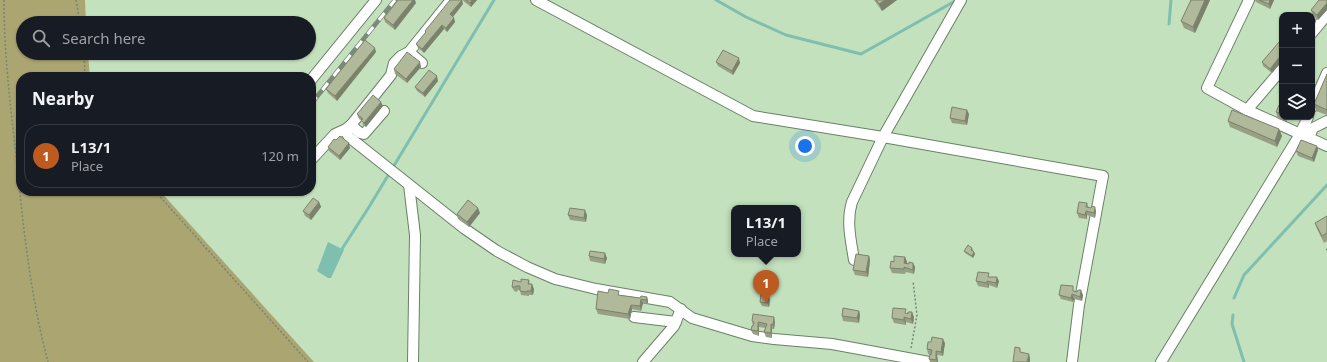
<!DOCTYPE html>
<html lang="en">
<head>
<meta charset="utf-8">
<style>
  body { margin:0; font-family:"Noto Sans",sans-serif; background:#20242c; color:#f1f3f6 }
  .controls { position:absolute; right:12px; top:12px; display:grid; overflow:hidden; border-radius:8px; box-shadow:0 1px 3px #0004 }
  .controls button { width:36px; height:36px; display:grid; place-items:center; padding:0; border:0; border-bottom:1px solid #363941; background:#171b24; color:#f1f3f6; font:20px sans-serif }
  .you { position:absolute; left:805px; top:146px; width:14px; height:14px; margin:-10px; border:3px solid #fff; border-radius:50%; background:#1a73e8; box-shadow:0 0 0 6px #1a73e833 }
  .badge { display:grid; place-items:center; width:26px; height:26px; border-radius:50%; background:#bc5a1f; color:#fff; font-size:13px; font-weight:700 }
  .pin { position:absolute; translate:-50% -33px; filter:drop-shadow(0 1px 2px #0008) }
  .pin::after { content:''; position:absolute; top:21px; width:14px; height:12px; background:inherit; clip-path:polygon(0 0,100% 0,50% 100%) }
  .popup { position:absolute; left:731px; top:205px; width:70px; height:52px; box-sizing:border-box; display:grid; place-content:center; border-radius:8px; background:#171b24; filter:drop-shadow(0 1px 3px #0005); font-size:13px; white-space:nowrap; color:#9ea1a6 }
  .popup b { font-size:15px; color:#f1f3f6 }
  .popup::after { content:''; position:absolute; left:50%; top:100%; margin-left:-8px; border:8px solid transparent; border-top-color:#171b24 }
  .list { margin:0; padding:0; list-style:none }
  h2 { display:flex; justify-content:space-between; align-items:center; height:52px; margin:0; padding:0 16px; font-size:17px }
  h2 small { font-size:13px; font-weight:400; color:#9ea1a6 }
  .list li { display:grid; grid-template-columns:26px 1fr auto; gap:12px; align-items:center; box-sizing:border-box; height:64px; margin:0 8px 8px; padding:0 8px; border:1px solid #363941; border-radius:16px }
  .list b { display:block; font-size:15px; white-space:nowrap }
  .list p { margin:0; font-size:13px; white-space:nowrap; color:#9ea1a6 }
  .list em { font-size:13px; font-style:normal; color:#9ea1a6 }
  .icon { flex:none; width:22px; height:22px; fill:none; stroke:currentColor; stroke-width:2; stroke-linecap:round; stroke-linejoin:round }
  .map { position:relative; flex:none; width:1327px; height:362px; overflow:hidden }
  .search { position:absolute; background:#171b24; box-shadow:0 1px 3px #0004; left:16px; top:16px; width:300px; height:44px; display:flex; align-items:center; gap:10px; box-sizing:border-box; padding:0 14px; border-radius:22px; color:#9ea1a6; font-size:15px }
  .panel { position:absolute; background:#171b24; box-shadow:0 1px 3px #0004; left:16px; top:72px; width:300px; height:124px; border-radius:16px }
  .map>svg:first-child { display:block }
</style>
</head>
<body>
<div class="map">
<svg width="1327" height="362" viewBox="0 0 1327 362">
  <rect width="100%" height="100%" fill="#d4eccf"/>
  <path fill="#c4e1be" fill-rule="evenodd" d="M 85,0 L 1327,0 L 1327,362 L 314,362 L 160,191 L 311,191 L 311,77 L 90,77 L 88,53 L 309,53 L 309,23 L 86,23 ZM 1282,15 L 1312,15 L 1312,117 L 1282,117 ZM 734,208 L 798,208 L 798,254 L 734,254 Z"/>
  <path fill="#aaa571" d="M 0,0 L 85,0 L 86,23 L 23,23 L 23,53 L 88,53 L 90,77 L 21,77 L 21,191 L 160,191 L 314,362 L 0,362 Z"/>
  <path fill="#7ebfb0" d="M 328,242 L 344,250 L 331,278 L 328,278 L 317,271 Z"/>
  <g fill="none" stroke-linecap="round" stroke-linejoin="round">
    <g stroke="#7ebfb0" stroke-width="3">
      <path d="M 716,0 L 746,17 L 786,35 L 861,54 L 957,0"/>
      <path d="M 1169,24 L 1171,0"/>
      <path d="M 342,249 L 369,207 L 494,0"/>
      <path d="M 1234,298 L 1244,275 L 1327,185"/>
      <path d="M 1233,315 L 1232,324 L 1244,362"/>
    </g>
    <defs>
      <g id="minor">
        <path d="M 536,0 L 753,116 L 883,137 L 1103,176 L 1079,305 L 1072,362"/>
        <path d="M 1249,0 L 1207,88 L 1247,110 L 1327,146"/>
        <path d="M 1312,33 L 1327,15"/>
        <path d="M 409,52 L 422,63"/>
        <path d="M 311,80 L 376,0"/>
        <path d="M 1312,107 L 1327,73"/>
        <path d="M 1247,110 L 1282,69"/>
        <path d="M 351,125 L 360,133 L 364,134 L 384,111"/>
        <path d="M 345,130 L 349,137 L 465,229 L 497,251 L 527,267 L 555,279 L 596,289 L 670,302 L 692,318 L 752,336 L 774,339 L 832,344 L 929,362"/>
        <path d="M 1309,138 L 1313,128 L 1327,121"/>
        <path d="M 311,160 L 335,134 L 346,129 L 351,125 L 391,75 L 394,63 L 401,56 L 409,52 L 451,0"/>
        <path d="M 409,185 L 415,235 L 413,362"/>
        <path d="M 854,260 C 851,241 846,221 852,202 L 883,137 L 961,0"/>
        <path d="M 634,317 L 676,322"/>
        <path d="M 643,362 L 674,326 L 681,309"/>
        <path d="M 1161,362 L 1300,134 L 1308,117"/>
      </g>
    </defs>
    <use href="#minor" stroke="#6a8066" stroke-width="12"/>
    <g stroke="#768773" stroke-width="1.5" stroke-dasharray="2 2" stroke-linecap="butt">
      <path d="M 4,0 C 4,52 10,103 16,155 C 23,224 30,295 48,362"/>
      <path d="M 76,0 L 80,23"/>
      <path d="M 84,53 L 85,77"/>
      <path d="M 155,191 L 308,362"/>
      <path d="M 1326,250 L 1327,249"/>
      <path d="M 911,348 L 917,315 L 913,281"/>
    </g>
    <use href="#minor" stroke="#fff" stroke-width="10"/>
    <defs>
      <path id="rail" d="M 311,104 L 395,0"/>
    </defs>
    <use href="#rail" stroke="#7a8b77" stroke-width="4.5"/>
    <use href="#rail" stroke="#fff" stroke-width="3" stroke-dasharray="9" stroke-linecap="butt"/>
  </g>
  <g fill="#97a084">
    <path d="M 462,0 L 477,0 L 471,7 Z"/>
    <path d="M 874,0 L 897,0 L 882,11 Z"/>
    <path d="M 1191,0 L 1210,0 L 1195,33 L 1184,28 L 1181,21 Z"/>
    <path d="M 1255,0 L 1274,0 L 1270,9 L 1256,2 Z"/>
    <path d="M 1327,0 L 1327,10 L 1318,20 L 1312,14 L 1311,10 Z"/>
    <path d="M 416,3 L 395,30 L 385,22 L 384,18 Z"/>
    <path d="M 463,4 L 453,17 L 455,22 L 447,32 L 444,29 L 424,53 L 418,48 L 416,44 L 425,33 L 425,31 Z"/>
    <path d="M 1282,45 L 1282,61 L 1272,73 L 1263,66 L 1262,62 Z"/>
    <path d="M 376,52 L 337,101 L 328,93 L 326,89 Z"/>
    <path d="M 716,62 L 740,63 L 733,75 L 718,66 Z"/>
    <path d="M 421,67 L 407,83 L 395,74 L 394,69 Z"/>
    <path d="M 1327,74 L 1327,115 L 1316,111 L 1314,104 Z"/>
    <path d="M 438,81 L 425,97 L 417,91 L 415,87 Z"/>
    <path d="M 383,106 L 366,127 L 363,125 L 362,121 L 359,119 L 357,114 Z"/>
    <path d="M 1282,106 L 1282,117 L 1288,117 L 1286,121 L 1278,119 L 1276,112 Z"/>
    <path d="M 969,114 L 967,125 L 952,123 L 950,118 Z"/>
    <path d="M 1228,121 L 1279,129 L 1282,136 L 1277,147 L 1230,127 Z"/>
    <path d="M 336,140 L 350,148 L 340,160 L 329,151 L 328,147 Z"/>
    <path d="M 1317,146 L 1318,150 L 1314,162 L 1298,156 L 1296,151 Z"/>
    <path d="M 319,202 L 321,207 L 311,220 L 305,216 L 303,211 Z"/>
    <path d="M 1087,203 L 1089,208 L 1091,208 L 1096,211 L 1095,218 L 1087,215 L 1087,219 L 1079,218 L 1077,213 Z"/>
    <path d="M 480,213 L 469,227 L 458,219 L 457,214 Z"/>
    <path d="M 568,215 L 587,215 L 586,222 L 570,220 Z"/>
    <path d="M 1327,216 L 1327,241 L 1324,243 L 1317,229 L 1315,223 Z"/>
    <path d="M 972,248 L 975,254 L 973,258 L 965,253 L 964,251 Z"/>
    <path d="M 589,256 L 607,258 L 605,264 L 590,261 Z"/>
    <path d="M 869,256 L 870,260 L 868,277 L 855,275 L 853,270 Z"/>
    <path d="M 905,257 L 907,262 L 906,264 L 913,263 L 915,267 L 914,274 L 906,272 L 905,274 L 892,273 L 890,268 L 894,262 Z"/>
    <path d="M 990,277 L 999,281 L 997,288 L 989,285 L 989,288 L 978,286 L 976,281 Z"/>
    <path d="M 529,280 L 530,284 L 534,289 L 533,295 L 529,295 L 529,296 L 521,295 L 520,290 L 518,290 L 517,292 L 514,291 L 512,287 L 521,282 Z"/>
    <path d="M 1075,291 L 1083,295 L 1082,301 L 1074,299 L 1073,302 L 1061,299 L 1059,295 Z"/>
    <path d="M 621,295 L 640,298 L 647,297 L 648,301 L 648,304 L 643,303 L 641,311 L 632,309 L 630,319 L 598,314 L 596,309 Z"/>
    <path d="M 770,300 L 769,307 L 762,306 L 760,302 Z"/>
    <path d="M 859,311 L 860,315 L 859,323 L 843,321 L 842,316 Z"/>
    <path d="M 907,314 L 914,317 L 913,324 L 906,322 L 906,325 L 894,323 L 892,318 Z"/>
    <path d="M 752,321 L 775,322 L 774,329 L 772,329 L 772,338 L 766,337 L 764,332 L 766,328 L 759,327 L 759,336 L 753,334 L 751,330 L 753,326 Z"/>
    <path d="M 931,342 L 945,343 L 943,356 L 937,355 L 938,362 L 930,362 L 929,359 L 931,354 L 928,354 L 927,349 Z"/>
  </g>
  <g fill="#7b826c">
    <path d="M 413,0 L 415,0 L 416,3 L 395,30 L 393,25 Z"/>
    <path d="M 462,0 L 463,4 L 451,19 L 450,14 Z"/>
    <path d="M 472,0 L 477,0 L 471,7 L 470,3 Z"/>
    <path d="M 885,0 L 897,0 L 882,11 L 879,4 Z"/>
    <path d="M 1205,0 L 1210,0 L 1195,33 L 1193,27 Z"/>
    <path d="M 1270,0 L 1274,0 L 1270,9 L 1269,4 Z"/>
    <path d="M 1327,3 L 1327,10 L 1318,20 L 1317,15 Z"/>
    <path d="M 454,18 L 455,22 L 447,32 L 446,28 Z"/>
    <path d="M 1315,19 L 1316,22 L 1312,26 L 1312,23 Z"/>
    <path d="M 442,25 L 444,29 L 424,53 L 422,49 Z"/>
    <path d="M 375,48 L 376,52 L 337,101 L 335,96 Z"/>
    <path d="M 1282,54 L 1282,61 L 1272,73 L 1270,69 Z"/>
    <path d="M 739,58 L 740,63 L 733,75 L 732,71 Z"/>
    <path d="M 420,62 L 421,67 L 407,83 L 406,79 Z"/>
    <path d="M 437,76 L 438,81 L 425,97 L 423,93 Z"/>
    <path d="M 381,102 L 383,106 L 366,127 L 364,123 Z"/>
    <path d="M 967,110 L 969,114 L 967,125 L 965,121 Z"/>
    <path d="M 1284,117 L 1288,117 L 1286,121 Z"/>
    <path d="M 1279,129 L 1282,136 L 1277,147 L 1275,141 Z"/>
    <path d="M 349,143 L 350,148 L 340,160 L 339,156 Z"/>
    <path d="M 1317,146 L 1318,150 L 1314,162 L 1312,158 Z"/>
    <path d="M 319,202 L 321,207 L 311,220 L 309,215 Z"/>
    <path d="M 1095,207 L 1096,211 L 1095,218 L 1094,213 Z"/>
    <path d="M 478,208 L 480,213 L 469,227 L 467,222 Z"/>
    <path d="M 585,210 L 587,215 L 586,222 L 584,218 Z"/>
    <path d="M 1086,211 L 1087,215 L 1087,219 L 1085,215 Z"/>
    <path d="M 974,252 L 975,254 L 973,258 L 972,256 Z"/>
    <path d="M 605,253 L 607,258 L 605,264 L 604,259 Z"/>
    <path d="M 869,256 L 870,260 L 868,277 L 866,272 Z"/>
    <path d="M 905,257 L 907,262 L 906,268 L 904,263 Z"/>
    <path d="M 913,263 L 915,267 L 914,274 L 913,270 Z"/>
    <path d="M 997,277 L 999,281 L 997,288 L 996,283 Z"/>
    <path d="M 987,281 L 989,285 L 989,288 L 987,283 Z"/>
    <path d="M 532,284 L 534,289 L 533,295 L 531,291 Z"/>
    <path d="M 1081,290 L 1083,295 L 1082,301 L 1080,297 Z"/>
    <path d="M 1072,294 L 1074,299 L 1073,302 L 1071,298 Z"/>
    <path d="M 769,296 L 770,300 L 769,307 L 767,303 Z"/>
    <path d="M 647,297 L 648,301 L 648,304 L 646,300 Z"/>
    <path d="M 641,299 L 643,303 L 641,311 L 640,306 Z"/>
    <path d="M 631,305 L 632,309 L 630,319 L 628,314 Z"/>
    <path d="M 859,311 L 860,315 L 859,323 L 857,318 Z"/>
    <path d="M 912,312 L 914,317 L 913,324 L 911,319 Z"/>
    <path d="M 774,317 L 775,322 L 774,329 L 773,325 Z"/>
    <path d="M 904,317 L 906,322 L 906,325 L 904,320 Z"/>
    <path d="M 758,322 L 759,327 L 759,336 L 758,331 Z"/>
    <path d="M 771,324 L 772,329 L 772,338 L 771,333 Z"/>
    <path d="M 943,339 L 945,343 L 943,356 L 941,352 Z"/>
    <path d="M 936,351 L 937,355 L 938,362 L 937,362 L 936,360 Z"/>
    <path d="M 1029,354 L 1030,358 L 1030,362 L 1027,362 Z"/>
  </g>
  <g fill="#b0ba9a" stroke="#7b826c">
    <path d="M 398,0 L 413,0 L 393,25 L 384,18 Z"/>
    <path d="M 450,0 L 462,0 L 450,14 L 454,18 L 446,28 L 442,25 L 422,49 L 416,44 L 426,32 L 425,31 Z"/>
    <path d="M 466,0 L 472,0 L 470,3 Z"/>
    <path d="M 876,0 L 885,0 L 879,4 Z"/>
    <path d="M 1191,0 L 1205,0 L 1193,27 L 1181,21 Z"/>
    <path d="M 1259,0 L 1270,0 L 1269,4 Z"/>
    <path d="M 1319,0 L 1327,0 L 1327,3 L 1317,15 L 1311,10 Z"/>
    <path d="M 1312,16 L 1315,19 L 1312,23 Z"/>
    <path d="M 365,40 L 375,48 L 335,96 L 326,89 Z"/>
    <path d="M 1279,42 L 1282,45 L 1282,54 L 1270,69 L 1262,62 Z"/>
    <path d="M 723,50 L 739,58 L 732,71 L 716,62 Z"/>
    <path d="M 407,52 L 420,62 L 406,79 L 394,69 Z"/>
    <path d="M 429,70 L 437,76 L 423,93 L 415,87 Z"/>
    <path d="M 1327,74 L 1327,110 L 1314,104 Z"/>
    <path d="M 373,95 L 381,102 L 364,123 L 361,120 L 363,119 L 357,114 Z"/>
    <path d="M 1279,105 L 1282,106 L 1282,114 L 1276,112 Z"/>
    <path d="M 952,107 L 967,110 L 965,121 L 950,118 Z"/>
    <path d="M 1232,110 L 1279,129 L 1275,141 L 1228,121 Z"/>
    <path d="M 340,136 L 349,143 L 339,156 L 328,147 L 334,139 L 336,140 Z"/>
    <path d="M 1301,140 L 1317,146 L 1312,158 L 1296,151 Z"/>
    <path d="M 313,198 L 319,202 L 309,215 L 303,211 Z"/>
    <path d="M 468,200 L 478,208 L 467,222 L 457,214 Z"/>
    <path d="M 1079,202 L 1087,203 L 1086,207 L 1091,208 L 1092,206 L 1095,207 L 1094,213 L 1086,211 L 1085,215 L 1077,213 Z"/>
    <path d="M 570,208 L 585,210 L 584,218 L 568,215 Z"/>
    <path d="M 1327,216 L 1327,233 L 1322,236 L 1315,223 Z"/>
    <path d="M 968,245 L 972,248 L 971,250 L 974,252 L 972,256 L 964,251 Z"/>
    <path d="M 590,251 L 605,253 L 604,259 L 589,256 Z"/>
    <path d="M 856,254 L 869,256 L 866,272 L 853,270 Z"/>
    <path d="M 894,256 L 905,257 L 904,263 L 909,264 L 909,262 L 913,263 L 913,270 L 904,267 L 904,269 L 890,268 L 891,261 L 894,262 Z"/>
    <path d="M 978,272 L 989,273 L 988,277 L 997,277 L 996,283 L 987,281 L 987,283 L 976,281 Z"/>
    <path d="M 521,279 L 529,280 L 528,284 L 532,284 L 531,291 L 527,291 L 527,292 L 520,291 L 520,286 L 516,286 L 515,287 L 512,287 L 513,280 L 521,282 Z"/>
    <path d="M 1061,285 L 1073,286 L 1073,291 L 1077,292 L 1078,290 L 1081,290 L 1080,297 L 1072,294 L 1071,298 L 1059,295 Z"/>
    <path d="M 609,289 L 619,291 L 618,295 L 640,298 L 641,296 L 647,297 L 646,300 L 641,299 L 640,306 L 631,305 L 628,314 L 596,309 L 598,291 L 608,293 Z"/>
    <path d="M 761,294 L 769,296 L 767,303 L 760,302 Z"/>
    <path d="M 843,308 L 859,311 L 857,318 L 842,316 Z"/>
    <path d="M 893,308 L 906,309 L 905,313 L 908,314 L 908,312 L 912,312 L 911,319 L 904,317 L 904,320 L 892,318 Z"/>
    <path d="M 753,314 L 774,317 L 773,325 L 771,324 L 771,333 L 764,332 L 767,324 L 758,322 L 758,331 L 751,330 L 752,326 L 753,326 L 754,322 L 752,321 Z"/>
    <path d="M 932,337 L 943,339 L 941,352 L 936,351 L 936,360 L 929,359 L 930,354 L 931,355 L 932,350 L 927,349 L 928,342 L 931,342 Z"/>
    <path d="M 1015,347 L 1020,348 L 1020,352 L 1029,354 L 1027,362 L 1013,362 Z"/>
  </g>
</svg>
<div class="controls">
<button>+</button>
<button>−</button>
<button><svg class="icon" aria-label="layers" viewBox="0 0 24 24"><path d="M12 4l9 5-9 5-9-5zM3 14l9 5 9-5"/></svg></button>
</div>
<div class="you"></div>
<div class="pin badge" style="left:766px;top:303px">1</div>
<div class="popup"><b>L13/1</b>Place</div>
<div class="search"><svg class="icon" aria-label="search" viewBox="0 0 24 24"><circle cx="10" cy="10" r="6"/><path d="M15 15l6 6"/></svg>Search here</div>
<section class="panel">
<h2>Nearby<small></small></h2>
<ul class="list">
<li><span class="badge">1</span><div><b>L13/1</b><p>Place</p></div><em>120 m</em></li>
</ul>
</section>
</div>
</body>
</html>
